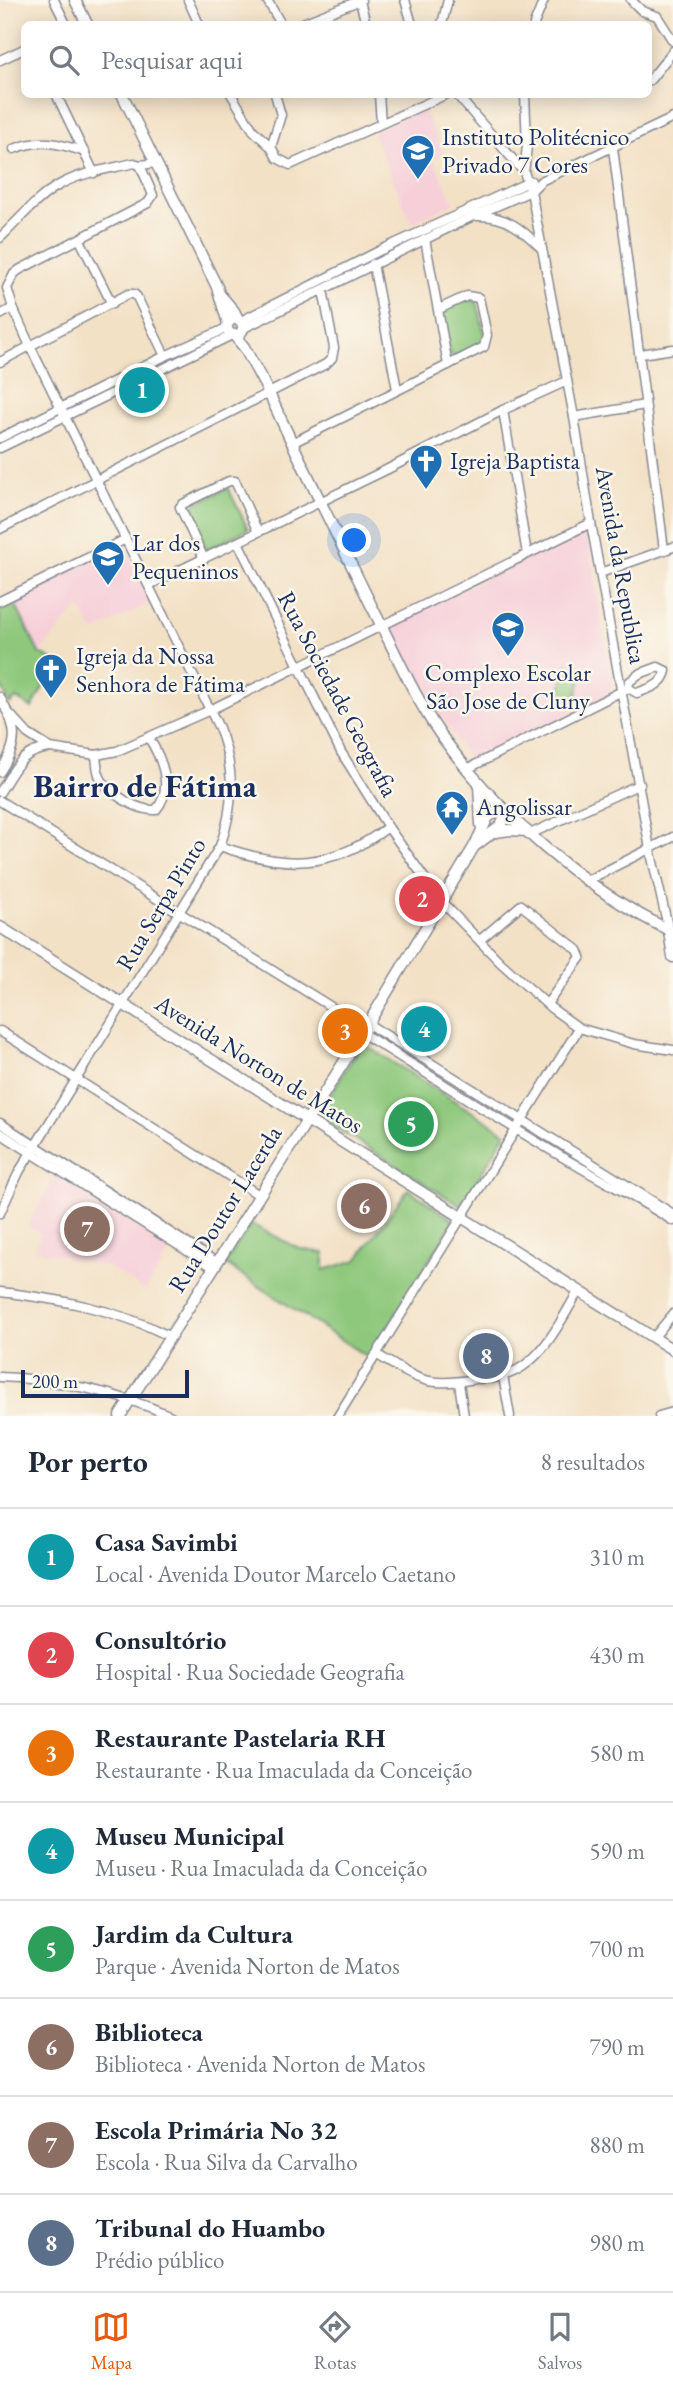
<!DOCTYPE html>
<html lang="pt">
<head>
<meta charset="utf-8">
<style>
  body { margin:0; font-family:"EB Garamond",serif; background:#f2f2f3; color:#1f2937 }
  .scale { position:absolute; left:21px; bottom:18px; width:168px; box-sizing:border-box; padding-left:7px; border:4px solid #1b2f5e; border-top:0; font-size:19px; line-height:24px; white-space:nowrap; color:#1b2f5e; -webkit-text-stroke:5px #fbf7ec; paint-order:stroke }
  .you { position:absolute; left:355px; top:541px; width:24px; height:24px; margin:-18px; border:5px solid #fff; border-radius:50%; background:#1a73e8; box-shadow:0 0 0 10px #1a73e833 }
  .badge { display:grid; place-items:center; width:46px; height:46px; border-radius:50%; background:#ea580c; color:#fff; font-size:23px; font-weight:700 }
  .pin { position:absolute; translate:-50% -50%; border:4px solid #fff; box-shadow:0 2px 7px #0006 }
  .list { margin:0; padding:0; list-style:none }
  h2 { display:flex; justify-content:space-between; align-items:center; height:91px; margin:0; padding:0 28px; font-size:30px }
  h2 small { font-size:23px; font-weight:400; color:#747a83 }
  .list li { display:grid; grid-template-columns:46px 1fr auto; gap:21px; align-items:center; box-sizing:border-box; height:98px; padding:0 28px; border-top:2px solid #e0e1e3 }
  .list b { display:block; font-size:26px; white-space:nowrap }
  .list p { margin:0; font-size:23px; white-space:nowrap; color:#747a83 }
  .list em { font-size:23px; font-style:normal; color:#747a83 }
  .icon { flex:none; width:38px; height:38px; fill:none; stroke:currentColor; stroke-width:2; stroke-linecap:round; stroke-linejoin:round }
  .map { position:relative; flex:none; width:673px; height:1416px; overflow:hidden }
  .search { position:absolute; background:#fff; box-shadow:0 4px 18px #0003; left:21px; right:21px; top:21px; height:77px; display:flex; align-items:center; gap:18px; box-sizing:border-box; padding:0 24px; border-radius:10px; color:#747a83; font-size:26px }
  .sheet { height:875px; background:#fff }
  nav { display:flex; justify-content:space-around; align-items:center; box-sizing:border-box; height:98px; border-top:2px solid #e0e1e3; background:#fff; font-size:19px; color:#747a83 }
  nav a { display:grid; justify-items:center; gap:4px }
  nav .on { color:#ea580c }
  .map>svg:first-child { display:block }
</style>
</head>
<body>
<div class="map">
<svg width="673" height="1416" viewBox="0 0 673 1416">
  <rect width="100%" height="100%" fill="#fbf7ec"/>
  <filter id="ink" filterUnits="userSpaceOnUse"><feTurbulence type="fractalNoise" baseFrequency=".0143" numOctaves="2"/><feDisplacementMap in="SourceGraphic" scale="14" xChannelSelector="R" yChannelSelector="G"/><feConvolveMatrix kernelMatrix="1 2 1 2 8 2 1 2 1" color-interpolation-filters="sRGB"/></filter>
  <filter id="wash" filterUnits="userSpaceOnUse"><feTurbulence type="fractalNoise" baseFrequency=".00686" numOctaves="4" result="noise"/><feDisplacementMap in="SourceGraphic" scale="28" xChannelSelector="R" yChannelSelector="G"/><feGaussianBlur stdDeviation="1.57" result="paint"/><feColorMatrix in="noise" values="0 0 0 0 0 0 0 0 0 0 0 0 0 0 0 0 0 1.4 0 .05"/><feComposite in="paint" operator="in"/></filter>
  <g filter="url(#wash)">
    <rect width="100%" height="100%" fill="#f3e1c6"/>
    <g fill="#f6cfd9">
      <path d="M 423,109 L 444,154 L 433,159 L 454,203 L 412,223 L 372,132 Z"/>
      <path d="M 579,531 L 588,537 L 613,688 L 610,694 L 476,759 L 467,757 L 422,688 L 392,628 L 394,624 Z"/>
      <path d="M 119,546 L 127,549 L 152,602 L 94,632 L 80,606 L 39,653 L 12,598 Z"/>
      <path d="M 56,1175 L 171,1249 L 145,1291 L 109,1267 L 35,1250 L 41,1234 L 28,1225 Z"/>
    </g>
    <g fill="#8ec87c" stroke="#547c6d" stroke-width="2">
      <path d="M 470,299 L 477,302 L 486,339 L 481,345 L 454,357 L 449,352 L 443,314 L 449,307 Z"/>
      <path d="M 228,488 L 248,529 L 206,550 L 186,508 Z"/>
      <path d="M 12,598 L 39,653 L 73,671 L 67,681 L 49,676 L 32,708 L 16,698 L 10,704 L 0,684 L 0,604 Z"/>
      <path d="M 567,665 L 583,669 L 575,705 L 558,701 Z"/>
      <path d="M 362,1043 L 506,1133 L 461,1206 L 317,1116 Z"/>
      <path d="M 408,1189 L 454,1220 L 369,1358 L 225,1264 L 251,1224 L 300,1249 L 324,1253 L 324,1270 L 357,1260 Z"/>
    </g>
  </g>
  <g filter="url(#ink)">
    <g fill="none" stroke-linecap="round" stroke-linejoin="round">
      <defs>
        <g id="minor">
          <path d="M 54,0 L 66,24"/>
          <path d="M 188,0 L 199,24"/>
          <path d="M 267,0 L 281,24"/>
          <path d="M 405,0 L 412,24"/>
          <path d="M 631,0 L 642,11 L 657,16 L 673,41"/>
          <path d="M 360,1 L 366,24"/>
          <path d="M 300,24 L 361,0"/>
          <path d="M 442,24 L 448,0"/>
          <path d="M 534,24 L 544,0"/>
          <path d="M 0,60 L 24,49"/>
          <path d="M 650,80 L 673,51"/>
          <path d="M 56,94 L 94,173"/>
          <path d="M 231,94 L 253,130 L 271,147 L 277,158 L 290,165 L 447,94"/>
          <path d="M 379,94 L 381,123"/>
          <path d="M 456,94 L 524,172 L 531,191 L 574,417 L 591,523 L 650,849 L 669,931"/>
          <path d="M 271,147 L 281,115 L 275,94"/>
          <path d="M 613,148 L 664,550"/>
          <path d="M 14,149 C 40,138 59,143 85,152"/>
          <path d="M 524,172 L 527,146 L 525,94"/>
          <path d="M 477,216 C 506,215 522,229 541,248"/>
          <path d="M 0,238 C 19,220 38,196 61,184 C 83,172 110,169 134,163 L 140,165"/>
          <path d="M 425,239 L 448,365"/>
          <path d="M 80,240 L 112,304"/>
          <path d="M 373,264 L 397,389"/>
          <path d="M 0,315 L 13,308"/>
          <path d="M 241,321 L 381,250 L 531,181"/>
          <path d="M 244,328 L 471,217 L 531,191 L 541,181 L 673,118"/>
          <path d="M 641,354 L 673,349"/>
          <path d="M 0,362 L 128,294 L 134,294 L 137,297 L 165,356"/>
          <path d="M 503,410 L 527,554"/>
          <path d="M 574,417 L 645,405"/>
          <path d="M 0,438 L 165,356 L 227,328"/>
          <path d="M 292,443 L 484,347 L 487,335 L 479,298 L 467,296 L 439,309"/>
          <path d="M 0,448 L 232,335"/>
          <path d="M 0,529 L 326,364 L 332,358 L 334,348 L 323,290"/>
          <path d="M 238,542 L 341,752 L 388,827 L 441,901 L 500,962 L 551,1008 L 579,1028 L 634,1044 L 673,1050"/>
          <path d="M 204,559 L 180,507 L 183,504 L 229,481 L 235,481 L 258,532"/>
          <path d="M 600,573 L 673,547"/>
          <path d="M 149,585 L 388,469 L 503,410 L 567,381"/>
          <path d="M 0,601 L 126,539"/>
          <path d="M 0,697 C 17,730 20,740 0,772"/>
          <path d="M 6,710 L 28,734 L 50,748 L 96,755 L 117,751 L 210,710 L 591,523"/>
          <path d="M 96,755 C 97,764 97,775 103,782 C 114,796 138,811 156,810 C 174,789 162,759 149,738"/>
          <path d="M 467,769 L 628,688 L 629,682 L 639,674 L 658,667 L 666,671 C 663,685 650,688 637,693 L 628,688"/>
          <path d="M 0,792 C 15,769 20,751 50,748"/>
          <path d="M 0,801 L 357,1023 L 368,1024 L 673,1214"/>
          <path d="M 530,834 L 640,784"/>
          <path d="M 220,846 C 284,869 331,870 388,827"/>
          <path d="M 588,880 L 673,837"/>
          <path d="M 480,940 L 521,905 L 578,950 L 581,957 L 547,1004"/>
          <path d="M 360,1029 L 362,1033 C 433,1077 503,1123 576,1165 C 608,1184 641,1200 673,1221"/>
          <path d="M 0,1031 L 259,1195"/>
          <path d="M 0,1123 L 216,1262"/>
          <path d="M 0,1133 L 213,1267"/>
          <path d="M 0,1213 L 19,1172 L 220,846 C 235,806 235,768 219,728 L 30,346 L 13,308 L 7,288 L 14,274 L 19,270 L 148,203 L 153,195 L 140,165 L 157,163"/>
          <path d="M 0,1292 C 59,1299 116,1309 169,1336"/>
          <path d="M 654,1337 L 673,1314"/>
          <path d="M 376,1354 C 417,1379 425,1388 475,1379 C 484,1378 494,1379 502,1376 C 541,1366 560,1322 579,1290"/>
          <path d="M 503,1376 L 510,1416"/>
          <path d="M 0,1377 C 57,1379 120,1393 171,1416"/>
          <path d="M 459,1383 L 464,1416"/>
          <path d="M 338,1416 L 579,1028"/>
          <path d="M 659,1416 L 673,1412"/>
        </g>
        <g id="major">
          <path d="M 75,0 L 87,24"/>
          <path d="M 122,94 L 217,287 L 228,323"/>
          <path d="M 221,296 L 234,311 L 238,319"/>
          <circle cx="235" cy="327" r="8"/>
          <path d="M 234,335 L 244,347 L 268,391 C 301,464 337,535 372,607 C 394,649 413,695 440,734 C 499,816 582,888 673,932"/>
          <path d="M 479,784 L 481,825"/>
          <path d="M 496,832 L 509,830 L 527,831"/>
          <path d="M 476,845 L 501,826 L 507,812"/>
          <path d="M 0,927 L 673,1350"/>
          <path d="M 669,931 L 673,957"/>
          <path d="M 120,1416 L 368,1024 L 475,845 L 488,817 L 503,808"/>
        </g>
      </defs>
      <use href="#minor" stroke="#878892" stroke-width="11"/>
      <use href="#major" stroke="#878892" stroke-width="13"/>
      <use href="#minor" stroke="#fff" stroke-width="8"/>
      <use href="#major" stroke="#fff" stroke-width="10"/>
    </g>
  </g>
  <defs>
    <symbol id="school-pin" viewBox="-11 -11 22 30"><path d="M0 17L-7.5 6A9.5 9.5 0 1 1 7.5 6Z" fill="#1f6fb2" stroke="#fbf7ec"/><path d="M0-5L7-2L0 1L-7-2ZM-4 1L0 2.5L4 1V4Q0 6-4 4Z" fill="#fff"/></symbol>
    <symbol id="church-pin" viewBox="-11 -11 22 30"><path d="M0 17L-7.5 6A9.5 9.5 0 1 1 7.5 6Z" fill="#1f6fb2" stroke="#fbf7ec"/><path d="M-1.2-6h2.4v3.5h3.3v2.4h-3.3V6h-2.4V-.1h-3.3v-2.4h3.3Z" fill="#fff"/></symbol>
    <symbol id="temple-pin" viewBox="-11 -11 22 30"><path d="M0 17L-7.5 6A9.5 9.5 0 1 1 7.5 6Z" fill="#1f6fb2" stroke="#fbf7ec"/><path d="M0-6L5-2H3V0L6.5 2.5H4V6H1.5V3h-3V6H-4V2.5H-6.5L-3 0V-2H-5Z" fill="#fff"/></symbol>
  </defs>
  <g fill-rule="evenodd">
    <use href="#school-pin" x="399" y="132" width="38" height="52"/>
    <use href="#church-pin" x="407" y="442" width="38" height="52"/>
    <use href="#school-pin" x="89" y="538" width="38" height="52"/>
    <use href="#school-pin" x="489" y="609" width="38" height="52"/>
    <use href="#church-pin" x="32" y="651" width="38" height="52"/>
    <use href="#temple-pin" x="433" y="788" width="38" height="52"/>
  </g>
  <g text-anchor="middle" stroke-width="5" stroke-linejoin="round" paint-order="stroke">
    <g font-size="24" fill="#1b2f5e" stroke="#fbf7ec" text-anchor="start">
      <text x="442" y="145">Instituto Politécnico<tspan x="442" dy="28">Privado 7 Cores</tspan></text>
      <text x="450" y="469">Igreja Baptista</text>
      <text x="132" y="551">Lar dos<tspan x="132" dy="28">Pequeninos</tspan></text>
      <text x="76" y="664">Igreja da Nossa<tspan x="76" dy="28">Senhora de Fátima</tspan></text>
      <text x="508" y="681" text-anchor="middle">Complexo Escolar<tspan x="508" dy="28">São Jose de Cluny</tspan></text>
      <text x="476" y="815">Angolissar</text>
    </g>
    <g font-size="24" fill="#1b2f5e" stroke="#fbf7ec">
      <text transform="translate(621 565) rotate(80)" y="8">Avenida da Republica</text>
      <text transform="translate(338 694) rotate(62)" y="8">Rua Sociedade Geografia</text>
      <text transform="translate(161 904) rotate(-59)" y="8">Rua Serpa Pinto</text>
      <text transform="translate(259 1064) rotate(32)" y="8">Avenida Norton de Matos</text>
      <text transform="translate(225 1209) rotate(-58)" y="8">Rua Doutor Lacerda</text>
    </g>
    <g font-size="32" font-weight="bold" fill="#1b2f5e" stroke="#fbf7ec">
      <text x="145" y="797">Bairro de Fátima</text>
    </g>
  </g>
</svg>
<div class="scale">200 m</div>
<div class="you"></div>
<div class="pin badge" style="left:142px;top:390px;background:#0f9aa8">1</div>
<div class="pin badge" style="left:422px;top:899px;background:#e0444e">2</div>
<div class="pin badge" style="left:345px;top:1031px;background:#e8710a">3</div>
<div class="pin badge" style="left:424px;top:1029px;background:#0f9aa8">4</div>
<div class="pin badge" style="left:411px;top:1124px;background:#2e9e5b">5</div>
<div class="pin badge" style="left:364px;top:1206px;background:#8d6e63">6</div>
<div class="pin badge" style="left:87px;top:1229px;background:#8d6e63">7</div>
<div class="pin badge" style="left:486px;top:1356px;background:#5c6f8a">8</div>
<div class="search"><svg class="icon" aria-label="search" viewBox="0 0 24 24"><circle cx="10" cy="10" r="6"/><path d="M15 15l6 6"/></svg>Pesquisar aqui</div>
</div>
<section class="sheet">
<h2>Por perto<small>8 resultados</small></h2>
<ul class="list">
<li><span class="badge" style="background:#0f9aa8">1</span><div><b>Casa Savimbi</b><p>Local · Avenida Doutor Marcelo Caetano</p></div><em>310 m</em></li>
<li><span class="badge" style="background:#e0444e">2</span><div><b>Consultório</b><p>Hospital · Rua Sociedade Geografia</p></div><em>430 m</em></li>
<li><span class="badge" style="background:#e8710a">3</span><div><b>Restaurante Pastelaria RH</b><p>Restaurante · Rua Imaculada da Conceição</p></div><em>580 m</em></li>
<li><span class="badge" style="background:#0f9aa8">4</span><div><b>Museu Municipal</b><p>Museu · Rua Imaculada da Conceição</p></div><em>590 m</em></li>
<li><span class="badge" style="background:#2e9e5b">5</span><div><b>Jardim da Cultura</b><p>Parque · Avenida Norton de Matos</p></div><em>700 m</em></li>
<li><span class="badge" style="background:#8d6e63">6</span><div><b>Biblioteca</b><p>Biblioteca · Avenida Norton de Matos</p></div><em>790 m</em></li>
<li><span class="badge" style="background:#8d6e63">7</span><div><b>Escola Primária No 32</b><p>Escola · Rua Silva da Carvalho</p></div><em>880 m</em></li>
<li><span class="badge" style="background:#5c6f8a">8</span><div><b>Tribunal do Huambo</b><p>Prédio público</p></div><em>980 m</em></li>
</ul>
</section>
<nav>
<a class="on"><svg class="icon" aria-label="map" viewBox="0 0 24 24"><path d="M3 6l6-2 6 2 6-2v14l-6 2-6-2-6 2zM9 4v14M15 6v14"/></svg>Mapa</a>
<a><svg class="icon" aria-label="directions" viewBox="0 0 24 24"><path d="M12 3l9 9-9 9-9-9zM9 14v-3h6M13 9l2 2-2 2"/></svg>Rotas</a>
<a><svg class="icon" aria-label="saved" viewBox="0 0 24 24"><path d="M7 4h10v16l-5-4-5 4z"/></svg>Salvos</a>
</nav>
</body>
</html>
